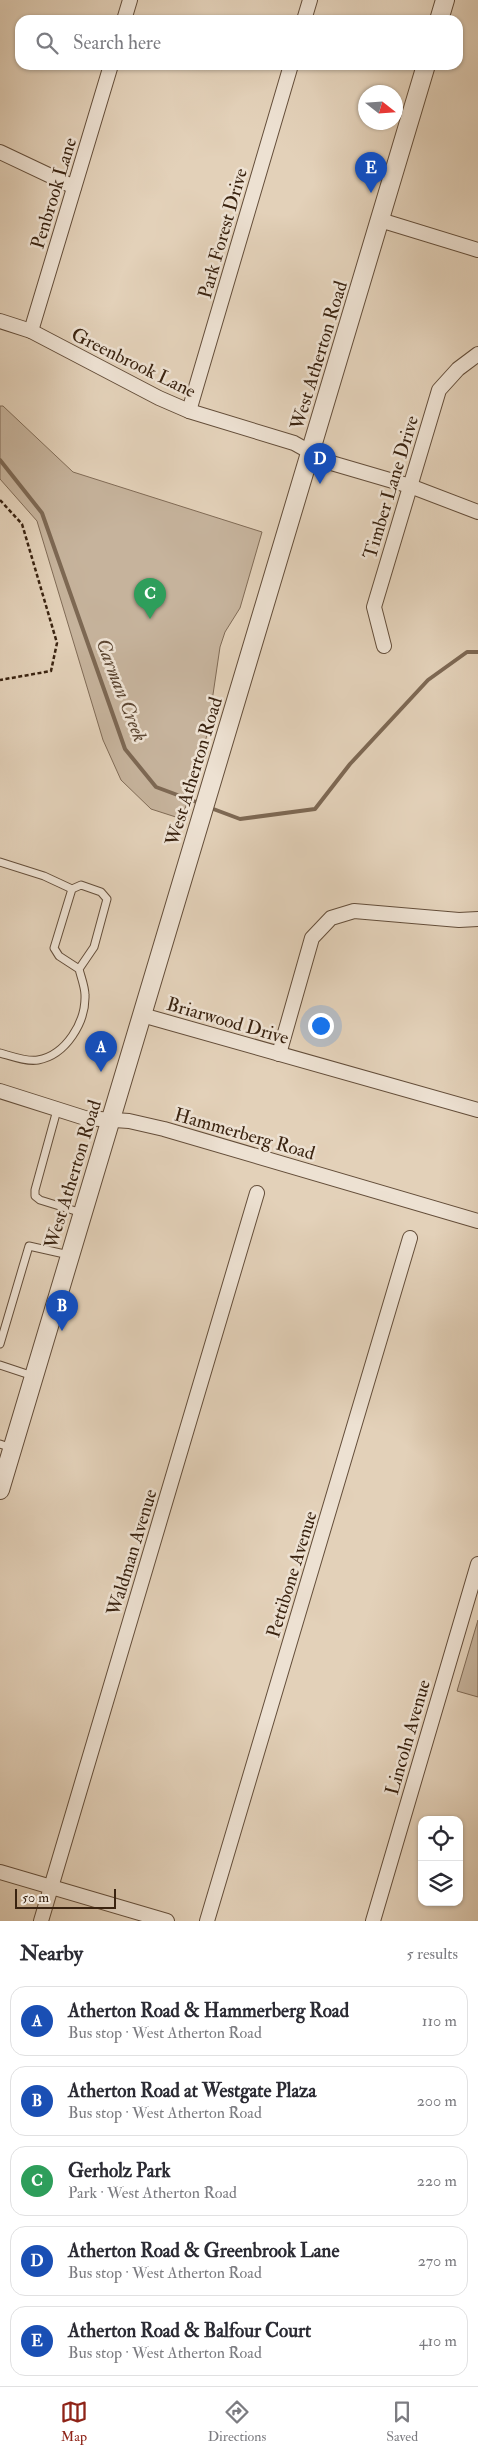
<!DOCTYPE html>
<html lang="en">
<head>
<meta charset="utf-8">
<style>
  body { margin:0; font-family:"IM FELL Double Pica",serif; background:#f7f7f7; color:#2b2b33 }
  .controls { position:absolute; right:15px; bottom:15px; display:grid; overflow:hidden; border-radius:10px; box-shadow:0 1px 4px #0004 }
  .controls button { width:45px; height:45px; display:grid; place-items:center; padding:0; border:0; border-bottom:1px solid #e1e1e2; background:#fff; color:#2b2b33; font:25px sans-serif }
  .compass { position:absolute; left:358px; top:85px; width:45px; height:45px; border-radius:50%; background:#fff; box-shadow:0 1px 4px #0004; rotate:107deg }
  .scale { position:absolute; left:15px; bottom:12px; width:101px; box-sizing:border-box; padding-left:5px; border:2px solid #3a2310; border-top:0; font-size:14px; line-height:18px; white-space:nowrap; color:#3a2310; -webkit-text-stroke:4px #ede1d2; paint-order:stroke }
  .you { position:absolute; left:320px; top:1025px; width:18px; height:18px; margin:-12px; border:4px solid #fff; border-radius:50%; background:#1a73e8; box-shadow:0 0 0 8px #1a73e833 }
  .badge { display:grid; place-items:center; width:32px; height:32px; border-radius:50%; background:#8f2418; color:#fff; font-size:16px; font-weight:700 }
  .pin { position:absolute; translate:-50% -41px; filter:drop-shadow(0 1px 2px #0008) }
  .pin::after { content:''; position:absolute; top:26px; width:18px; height:15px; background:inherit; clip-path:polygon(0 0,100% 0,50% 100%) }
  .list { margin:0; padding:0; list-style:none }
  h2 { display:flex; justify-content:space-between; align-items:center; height:65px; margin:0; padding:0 20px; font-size:21px }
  h2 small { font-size:16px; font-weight:400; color:#7c7c81 }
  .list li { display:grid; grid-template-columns:32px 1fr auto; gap:15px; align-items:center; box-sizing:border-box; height:70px; margin:0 10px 10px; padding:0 10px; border:1px solid #e1e1e2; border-radius:15px }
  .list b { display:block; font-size:19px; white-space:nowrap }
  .list p { margin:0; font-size:16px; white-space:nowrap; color:#7c7c81 }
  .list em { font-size:16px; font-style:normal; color:#7c7c81 }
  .icon { flex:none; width:28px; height:28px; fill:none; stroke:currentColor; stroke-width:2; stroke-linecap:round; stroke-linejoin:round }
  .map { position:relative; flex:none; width:478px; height:1921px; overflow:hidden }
  .search { position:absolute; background:#fff; box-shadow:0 1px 4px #0004; left:15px; right:15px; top:15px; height:55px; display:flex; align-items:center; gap:12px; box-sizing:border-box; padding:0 18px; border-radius:15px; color:#7c7c81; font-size:19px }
  .sheet { height:465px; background:#fff }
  nav { display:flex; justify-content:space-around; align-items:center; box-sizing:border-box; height:70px; border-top:1px solid #e1e1e2; background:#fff; font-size:14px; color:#7c7c81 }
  nav a { display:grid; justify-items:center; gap:2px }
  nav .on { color:#8f2418 }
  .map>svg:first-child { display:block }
</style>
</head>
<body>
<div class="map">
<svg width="478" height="1921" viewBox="0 0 478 1921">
  <rect width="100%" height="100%" fill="#e3d1b9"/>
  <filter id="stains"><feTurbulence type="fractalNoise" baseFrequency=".004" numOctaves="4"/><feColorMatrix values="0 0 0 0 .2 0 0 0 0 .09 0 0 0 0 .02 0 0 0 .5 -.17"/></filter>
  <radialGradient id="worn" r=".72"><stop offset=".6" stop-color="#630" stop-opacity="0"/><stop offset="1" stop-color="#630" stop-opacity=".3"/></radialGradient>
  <g fill="#c6b39c" stroke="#806b56">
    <path d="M 0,406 L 3,406 L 73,472 L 262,532 L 240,608 L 225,632 L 220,647 L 207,735 L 182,819 L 151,809 L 121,780 L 103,740 L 37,521 L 0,479 Z"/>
    <path d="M 478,1620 L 478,1697 L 457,1691 Z"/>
  </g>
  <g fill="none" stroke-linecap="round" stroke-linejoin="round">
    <g stroke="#7d6853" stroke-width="4">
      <path d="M 0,460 L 42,513 L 125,749 L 156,787 L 199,803"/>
      <path d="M 208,807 L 240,819 L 315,809 L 350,764 L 428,680 L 467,652 L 478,652"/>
    </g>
    <defs>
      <g id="service">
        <path d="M 0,862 L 44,876 L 72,889"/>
        <path d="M 0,1053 C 11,1056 27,1062 38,1060 C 66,1055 86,1022 85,995 C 85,987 81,977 79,969 L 59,956 L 54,948 L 72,889 L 81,885 L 101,892 L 107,899 L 94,947 L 79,969"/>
        <path d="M 57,1110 L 35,1190 L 35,1196 L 40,1200 L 82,1213"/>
        <path d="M 0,1344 L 29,1246 L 69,1255"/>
        <path d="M 0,1365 L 33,1376"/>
        <path d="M 0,1444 L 12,1448"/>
      </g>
      <g id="minor">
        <path d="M 124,20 L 130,0"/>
        <path d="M 304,20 L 310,0"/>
        <path d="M 0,152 L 74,187"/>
        <path d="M 380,220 L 478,250"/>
        <path d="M 0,321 L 31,331 L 159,398 L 189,411 L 294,443 L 328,462 L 410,486 L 478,512"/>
        <path d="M 31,331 L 111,65"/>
        <path d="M 189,411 L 291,65"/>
        <path d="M 384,646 L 374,607 L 439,390 L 458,369 L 478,354"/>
        <path d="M 142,1015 L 478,1110"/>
        <path d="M 279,1054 L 312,938 L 331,918 L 354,911 L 459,920 L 478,919"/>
        <path d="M 0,1091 L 85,1118 L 129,1121 L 164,1129 L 478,1221"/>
        <path d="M 0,1872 L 167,1921"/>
        <path d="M 41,1921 L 257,1193"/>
        <path d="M 207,1921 L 410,1238"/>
        <path d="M 373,1921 L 478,1564"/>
      </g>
      <g id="tertiary">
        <path d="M 439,20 L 445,0"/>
        <path d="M 0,1490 L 426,65"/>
      </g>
    </defs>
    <use href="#service" stroke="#644e3a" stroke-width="9"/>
    <use href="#minor" stroke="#644e3a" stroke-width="16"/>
    <use href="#tertiary" stroke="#644e3a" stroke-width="20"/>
    <path stroke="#3a2310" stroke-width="2.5" stroke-dasharray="4 2.5" stroke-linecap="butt" d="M 0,500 L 22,524 L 57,643 L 51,671 L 0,680"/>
    <use href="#service" stroke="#ede1d2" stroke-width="7"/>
    <use href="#minor" stroke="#ede1d2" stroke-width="14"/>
    <use href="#tertiary" stroke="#ede1d2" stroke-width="18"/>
  </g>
  <g text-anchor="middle" stroke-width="5" stroke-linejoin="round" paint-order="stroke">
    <g font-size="19" fill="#3a2310" stroke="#ede1d2">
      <text transform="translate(53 193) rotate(-73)" y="7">Penbrook Lane</text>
      <text transform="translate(222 233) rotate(-74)" y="7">Park Forest Drive</text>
      <text transform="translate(318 355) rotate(-73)" y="7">West Atherton Road</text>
      <text transform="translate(134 362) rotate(26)" y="7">Greenbrook Lane</text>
      <text transform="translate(390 487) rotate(-73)" y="7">Timber Lane Drive</text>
      <text transform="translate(193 771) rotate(-73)" y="7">West Atherton Road</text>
      <text transform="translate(228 1020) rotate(16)" y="7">Briarwood Drive</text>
      <text transform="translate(245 1133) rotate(16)" y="7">Hammerberg Road</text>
      <text transform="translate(72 1174) rotate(-73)" y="7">West Atherton Road</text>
      <text transform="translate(131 1552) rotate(-73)" y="7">Waldman Avenue</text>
      <text transform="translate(291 1574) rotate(-73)" y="7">Pettibone Avenue</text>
      <text transform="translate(407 1737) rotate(-74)" y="7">Lincoln Avenue</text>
    </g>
    <g font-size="20" font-style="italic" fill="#5c4632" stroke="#ede1d2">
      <text transform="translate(122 690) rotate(69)" y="7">Carman Creek</text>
    </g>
  </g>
  <rect width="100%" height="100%" filter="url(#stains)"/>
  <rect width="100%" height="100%" fill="url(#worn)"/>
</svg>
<div class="controls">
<button><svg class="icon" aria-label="locate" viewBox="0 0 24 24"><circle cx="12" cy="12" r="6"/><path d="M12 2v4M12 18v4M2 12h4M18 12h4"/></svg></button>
<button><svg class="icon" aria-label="layers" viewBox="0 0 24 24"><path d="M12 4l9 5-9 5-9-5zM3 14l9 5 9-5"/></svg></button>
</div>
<svg class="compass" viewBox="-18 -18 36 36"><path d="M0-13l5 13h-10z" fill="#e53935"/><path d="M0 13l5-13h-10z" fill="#7c7c81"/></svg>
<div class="scale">50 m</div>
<div class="you"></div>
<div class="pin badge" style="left:101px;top:1072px;background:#1a4fb4">A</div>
<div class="pin badge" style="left:62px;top:1331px;background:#1a4fb4">B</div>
<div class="pin badge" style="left:150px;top:619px;background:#2e9e5b">C</div>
<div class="pin badge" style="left:320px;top:484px;background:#1a4fb4">D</div>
<div class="pin badge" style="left:371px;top:193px;background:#1a4fb4">E</div>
<div class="search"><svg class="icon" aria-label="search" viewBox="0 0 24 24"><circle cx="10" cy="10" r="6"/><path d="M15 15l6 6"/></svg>Search here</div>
</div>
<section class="sheet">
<h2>Nearby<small>5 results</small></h2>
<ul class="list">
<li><span class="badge" style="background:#1a4fb4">A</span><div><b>Atherton Road &amp; Hammerberg Road</b><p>Bus stop · West Atherton Road</p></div><em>110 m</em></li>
<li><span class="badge" style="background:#1a4fb4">B</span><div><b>Atherton Road at Westgate Plaza</b><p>Bus stop · West Atherton Road</p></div><em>200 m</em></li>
<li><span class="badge" style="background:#2e9e5b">C</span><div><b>Gerholz Park</b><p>Park · West Atherton Road</p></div><em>220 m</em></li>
<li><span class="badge" style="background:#1a4fb4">D</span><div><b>Atherton Road &amp; Greenbrook Lane</b><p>Bus stop · West Atherton Road</p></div><em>270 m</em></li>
<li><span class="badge" style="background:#1a4fb4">E</span><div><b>Atherton Road &amp; Balfour Court</b><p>Bus stop · West Atherton Road</p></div><em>410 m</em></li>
</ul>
</section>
<nav>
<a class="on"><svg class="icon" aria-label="map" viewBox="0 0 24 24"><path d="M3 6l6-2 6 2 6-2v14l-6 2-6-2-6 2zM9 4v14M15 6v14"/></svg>Map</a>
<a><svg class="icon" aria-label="directions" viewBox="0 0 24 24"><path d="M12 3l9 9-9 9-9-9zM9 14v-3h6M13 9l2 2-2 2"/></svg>Directions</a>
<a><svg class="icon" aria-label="saved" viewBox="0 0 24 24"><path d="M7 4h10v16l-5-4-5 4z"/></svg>Saved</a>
</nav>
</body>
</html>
